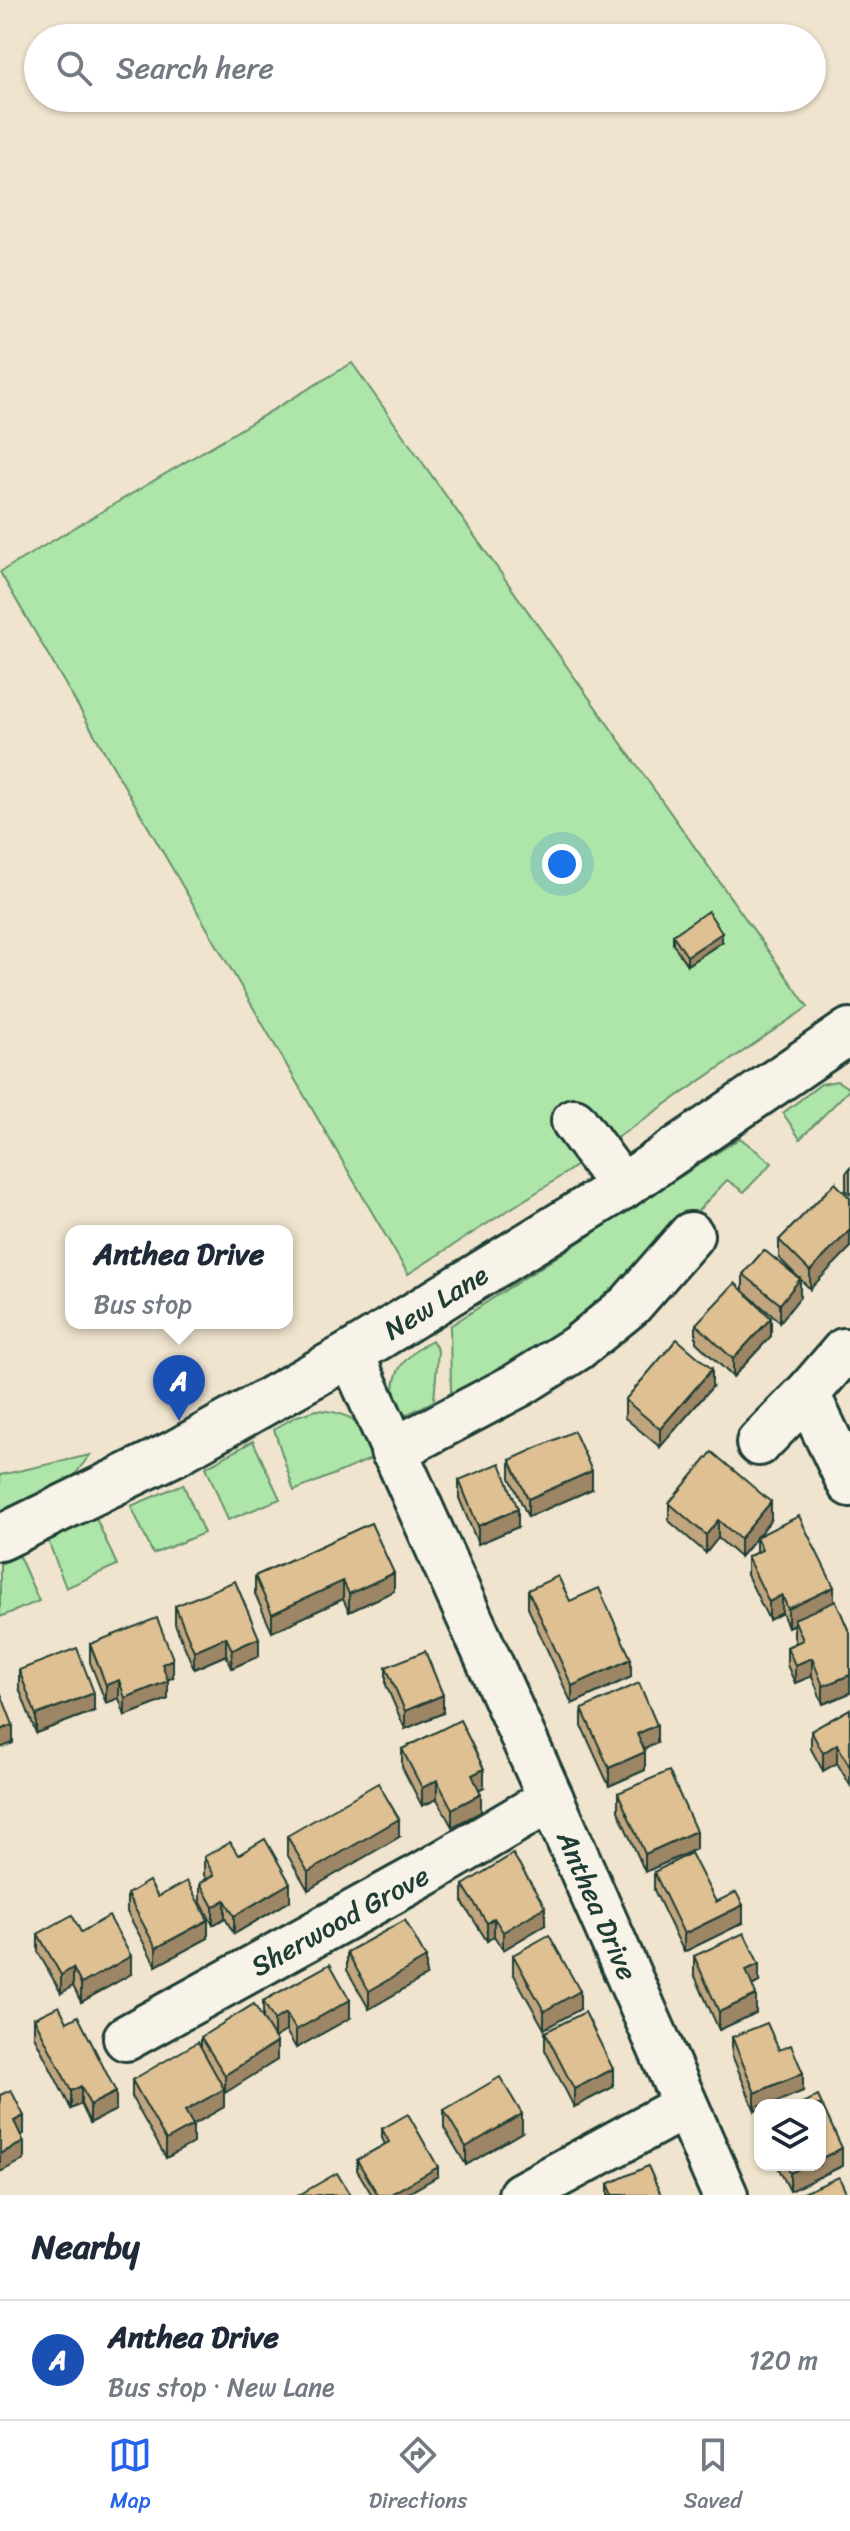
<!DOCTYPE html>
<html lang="en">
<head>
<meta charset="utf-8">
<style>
  body { margin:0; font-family:Sriracha,sans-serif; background:#f6f6f7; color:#1f2937 }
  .controls { position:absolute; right:24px; bottom:24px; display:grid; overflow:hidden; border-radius:16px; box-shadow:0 2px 6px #0004 }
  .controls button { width:72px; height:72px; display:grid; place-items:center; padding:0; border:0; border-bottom:2px solid #e0e1e3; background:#fff; color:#1f2937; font:40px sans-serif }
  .you { position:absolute; left:562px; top:864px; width:28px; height:28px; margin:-20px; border:6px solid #fff; border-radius:50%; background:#1a73e8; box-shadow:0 0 0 12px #1a73e833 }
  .badge { display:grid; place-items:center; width:52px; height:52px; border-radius:50%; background:#2563eb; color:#fff; font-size:26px; font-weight:700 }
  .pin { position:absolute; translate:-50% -66px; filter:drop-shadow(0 2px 4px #0008) }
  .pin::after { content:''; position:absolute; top:42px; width:28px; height:24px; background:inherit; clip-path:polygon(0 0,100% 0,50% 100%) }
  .popup { position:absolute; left:65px; top:1225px; width:228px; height:104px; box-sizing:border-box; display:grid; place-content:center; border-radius:16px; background:#fff; filter:drop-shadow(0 2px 6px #0005); font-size:26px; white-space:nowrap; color:#747a83 }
  .popup b { font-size:30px; color:#1f2937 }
  .popup::after { content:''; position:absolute; left:50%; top:100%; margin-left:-16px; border:16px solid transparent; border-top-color:#fff }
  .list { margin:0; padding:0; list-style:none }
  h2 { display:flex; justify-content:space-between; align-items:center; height:104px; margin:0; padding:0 32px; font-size:34px }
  h2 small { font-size:26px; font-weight:400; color:#747a83 }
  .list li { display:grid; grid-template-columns:52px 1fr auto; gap:24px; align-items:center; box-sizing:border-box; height:120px; padding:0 32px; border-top:2px solid #e0e1e3 }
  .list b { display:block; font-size:30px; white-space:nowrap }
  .list p { margin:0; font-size:26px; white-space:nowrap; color:#747a83 }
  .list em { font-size:26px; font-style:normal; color:#747a83 }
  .icon { flex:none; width:44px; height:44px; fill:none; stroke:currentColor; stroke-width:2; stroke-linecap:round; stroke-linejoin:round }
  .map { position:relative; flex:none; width:850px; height:2195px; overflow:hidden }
  .search { position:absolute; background:#fff; box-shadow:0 2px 6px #0004; left:24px; right:24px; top:24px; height:88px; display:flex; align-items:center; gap:20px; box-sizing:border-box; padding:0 28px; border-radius:44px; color:#747a83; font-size:30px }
  .sheet { height:224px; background:#fff }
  nav { display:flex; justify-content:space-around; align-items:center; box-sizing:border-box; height:112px; border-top:2px solid #e0e1e3; background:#fff; font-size:22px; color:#747a83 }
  nav a { display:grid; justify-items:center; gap:4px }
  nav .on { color:#2563eb }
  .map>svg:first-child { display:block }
</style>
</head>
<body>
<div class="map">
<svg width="850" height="2195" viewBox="0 0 850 2195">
  <rect width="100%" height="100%" fill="#f0e4ce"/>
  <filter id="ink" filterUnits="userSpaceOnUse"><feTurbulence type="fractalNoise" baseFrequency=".0125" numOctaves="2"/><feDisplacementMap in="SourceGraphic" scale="16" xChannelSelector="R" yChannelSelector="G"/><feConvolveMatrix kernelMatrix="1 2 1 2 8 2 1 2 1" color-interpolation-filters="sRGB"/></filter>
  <g filter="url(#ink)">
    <g fill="#aee5a8" stroke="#66916e" stroke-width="2">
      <path d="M 352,363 L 808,1007 L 548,1185 L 408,1274 L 0,572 Z"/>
      <path d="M 837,1081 L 850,1089 L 800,1139 L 783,1113 L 821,1084 Z"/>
      <path d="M 740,1138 L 772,1163 L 744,1192 L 727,1180 L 615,1299 L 541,1347 L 451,1393 L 450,1326 Z"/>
      <path d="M 432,1340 L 438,1351 L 434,1401 L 400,1418 C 386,1380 397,1360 432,1340 Z"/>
      <path d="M 317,1410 C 357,1413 359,1423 376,1457 L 294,1491 L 274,1429 L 297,1416 Z"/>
      <path d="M 253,1441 L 280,1499 L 228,1520 L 206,1467 Z"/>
      <path d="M 90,1455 L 65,1487 L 0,1516 L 0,1475 Z"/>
      <path d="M 183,1484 L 204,1533 L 153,1554 L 131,1506 Z"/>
      <path d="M 95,1516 L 117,1565 L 66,1588 L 48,1540 Z"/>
      <path d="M 19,1556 L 39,1601 L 0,1617 L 0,1564 Z"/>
    </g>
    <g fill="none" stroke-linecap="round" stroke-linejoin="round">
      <defs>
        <g id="minor">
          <path d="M 574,1121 L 622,1187"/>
          <path id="s1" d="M 351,1354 L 551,1799 L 725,2195"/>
          <path d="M 807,1394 L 844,1351"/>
          <path d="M 759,1443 L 807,1394 L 850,1484"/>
          <path d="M 393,1451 L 518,1385 L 577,1348 L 630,1305 L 691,1235"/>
          <path id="s2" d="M 0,1538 L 175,1453 L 351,1354 L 622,1187 L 850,1031"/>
          <path id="s3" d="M 126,2038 L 424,1874 L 551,1799"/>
          <path d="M 521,2195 L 685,2106"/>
        </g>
      </defs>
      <use href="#minor" stroke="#1f3d34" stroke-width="50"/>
      <use href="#minor" stroke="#f7f3e8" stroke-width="44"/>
    </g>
    <g fill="#c0a57e" stroke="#1f3d34" stroke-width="2">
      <path d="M 673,935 L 722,942 L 687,965 L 673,944 Z"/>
      <path d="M 850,1168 L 850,1194 L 846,1191 L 846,1173 Z"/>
      <path d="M 835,1183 L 810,1289 L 800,1279 L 800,1297 L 780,1322 L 748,1295 L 771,1336 L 733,1377 L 696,1342 L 696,1324 L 743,1291 L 743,1274 L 800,1279 L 779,1258 L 779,1240 Z"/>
      <path d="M 712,1387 L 660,1447 L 625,1418 L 625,1400 Z"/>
      <path d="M 510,1460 L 592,1489 L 528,1517 L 510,1478 Z"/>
      <path d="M 459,1480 L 518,1527 L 478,1544 L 459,1498 Z"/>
      <path d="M 669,1503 L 771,1520 L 758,1536 L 834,1602 L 850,1634 L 850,1693 L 823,1704 L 812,1676 L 795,1683 L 787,1665 L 787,1647 L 796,1643 L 794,1637 L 794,1624 L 788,1627 L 782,1613 L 769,1620 L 747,1575 L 747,1557 L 756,1553 L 756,1538 L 740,1557 L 718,1538 L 706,1553 L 669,1521 Z"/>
      <path d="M 371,1523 L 394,1591 L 349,1612 L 343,1599 L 272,1632 L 255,1594 L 255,1576 Z"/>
      <path d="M 528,1590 L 570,1601 L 631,1677 L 572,1704 L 528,1608 Z"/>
      <path d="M 175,1606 L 259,1656 L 232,1668 L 226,1655 L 194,1669 L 175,1624 Z"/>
      <path d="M 90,1644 L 173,1677 L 168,1680 L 168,1699 L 125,1716 L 119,1698 L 106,1703 L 90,1662 Z"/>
      <path d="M 386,1667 L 443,1713 L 405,1729 L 386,1685 Z"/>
      <path d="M 19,1670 L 94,1711 L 36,1733 L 19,1688 Z"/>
      <path d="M 582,1709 L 657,1743 L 644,1749 L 645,1770 L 609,1786 L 582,1727 Z"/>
      <path d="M 850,1709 L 850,1785 L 837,1763 L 823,1771 L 811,1749 L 811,1731 Z"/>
      <path d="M 402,1749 L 484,1787 L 479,1790 L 481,1812 L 452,1827 L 437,1799 L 422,1806 L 402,1767 Z"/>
      <path d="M 618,1793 L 696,1849 L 645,1872 L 618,1811 Z"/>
      <path d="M 287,1836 L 399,1837 L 308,1890 L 287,1854 Z"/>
      <path d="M 238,1855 L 290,1901 L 234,1934 L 225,1918 L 213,1925 L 200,1901 L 200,1883 L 206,1879 L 204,1875 L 204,1857 Z"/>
      <path d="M 654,1872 L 716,1902 L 743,1923 L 684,1952 L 654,1890 Z"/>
      <path d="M 463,1885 L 545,1925 L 503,1950 L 494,1936 L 487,1941 L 463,1903 Z"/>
      <path d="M 127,1894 L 158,1897 L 208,1938 L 156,1966 L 127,1912 Z"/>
      <path d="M 81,1932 L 131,1974 L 81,2002 L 73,1986 L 61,1993 L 38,1952 L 38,1934 Z"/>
      <path d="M 347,1952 L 426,1976 L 369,2009 L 347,1970 Z"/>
      <path d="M 513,1955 L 580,2009 L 544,2029 L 513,1973 Z"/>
      <path d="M 694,1956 L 759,1982 L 752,1986 L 756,2013 L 719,2030 L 694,1974 Z"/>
      <path d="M 263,2001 L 350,2018 L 296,2048 L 286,2031 L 274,2038 L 277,2060 L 224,2092 L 224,2107 L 193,2125 L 193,2143 L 166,2158 L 132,2098 L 132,2080 L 201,2049 L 201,2037 L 263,2019 Z"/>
      <path d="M 34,2018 L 116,2110 L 90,2123 L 81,2104 L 71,2109 L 34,2036 Z"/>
      <path d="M 545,2032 L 613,2087 L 574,2107 L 545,2050 Z"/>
      <path d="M 732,2037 L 779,2050 L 803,2091 L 769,2105 L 760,2105 L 755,2111 L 732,2055 Z"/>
      <path d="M 444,2110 L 522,2132 L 466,2165 L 444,2128 Z"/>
      <path d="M 382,2129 L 438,2176 L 405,2195 L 372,2195 L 357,2170 L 357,2160 L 385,2144 L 382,2138 Z"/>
      <path d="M 777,2165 L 820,2165 L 842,2166 L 790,2191 Z"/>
      <path d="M 608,2184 L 661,2195 L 608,2195 Z"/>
    </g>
    <g fill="#9c8666" stroke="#1f3d34" stroke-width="2">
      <path d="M 722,933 L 722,942 L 687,965 L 687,956 Z"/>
      <path d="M 850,1230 L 850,1248 L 810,1289 L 810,1271 Z"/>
      <path d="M 800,1279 L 800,1297 L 780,1322 L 780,1304 Z"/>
      <path d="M 771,1318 L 771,1336 L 733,1377 L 733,1359 Z"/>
      <path d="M 712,1369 L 712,1387 L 660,1447 L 660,1429 Z"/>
      <path d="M 592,1471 L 592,1489 L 528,1517 L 528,1499 Z"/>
      <path d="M 771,1502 L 771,1520 L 740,1557 L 740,1539 Z"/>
      <path d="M 518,1509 L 518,1527 L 478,1544 L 478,1526 Z"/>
      <path d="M 718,1520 L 718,1538 L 706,1553 L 706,1535 Z"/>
      <path d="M 394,1573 L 394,1591 L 349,1612 L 349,1594 Z"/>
      <path d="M 343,1581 L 343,1599 L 272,1632 L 272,1614 Z"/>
      <path d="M 834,1587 L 834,1605 L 794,1619 L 794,1624 L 788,1627 L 788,1609 Z"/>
      <path d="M 782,1595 L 782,1613 L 769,1620 L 769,1602 Z"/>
      <path d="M 226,1637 L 226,1655 L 194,1669 L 194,1651 Z"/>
      <path d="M 259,1638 L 259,1656 L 232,1668 L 232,1650 Z"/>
      <path d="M 812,1658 L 812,1676 L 795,1683 L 795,1665 Z"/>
      <path d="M 173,1659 L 173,1677 L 162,1682 L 162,1664 Z"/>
      <path d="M 631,1659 L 631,1677 L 572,1704 L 572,1686 Z"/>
      <path d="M 850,1675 L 850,1693 L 823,1704 L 823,1686 Z"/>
      <path d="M 119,1680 L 119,1698 L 106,1703 L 106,1685 Z"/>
      <path d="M 168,1681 L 168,1699 L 125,1716 L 125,1698 Z"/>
      <path d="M 94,1693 L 94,1711 L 36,1733 L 36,1715 Z"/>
      <path d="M 443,1695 L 443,1713 L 405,1729 L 405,1711 Z"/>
      <path d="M 13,1725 L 13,1743 L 0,1748 L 0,1730 Z"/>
      <path d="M 657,1725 L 657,1743 L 637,1752 L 637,1734 Z"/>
      <path d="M 837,1744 L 837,1763 L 823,1771 L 823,1753 Z"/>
      <path d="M 645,1752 L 645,1770 L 609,1786 L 609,1768 Z"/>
      <path d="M 484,1769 L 484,1787 L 472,1793 L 472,1775 Z"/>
      <path d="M 437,1780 L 437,1799 L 422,1806 L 422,1788 Z"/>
      <path d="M 481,1794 L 481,1812 L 452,1827 L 452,1809 Z"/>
      <path d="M 399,1819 L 399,1837 L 308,1890 L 308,1872 Z"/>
      <path d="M 696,1831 L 696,1849 L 645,1872 L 645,1854 Z"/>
      <path d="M 290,1883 L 290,1901 L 234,1934 L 234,1916 Z"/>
      <path d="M 225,1900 L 225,1918 L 213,1925 L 213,1907 Z"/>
      <path d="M 743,1905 L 743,1923 L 684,1952 L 684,1934 Z"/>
      <path d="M 545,1907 L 545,1925 L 503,1950 L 503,1932 Z"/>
      <path d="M 494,1918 L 494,1936 L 487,1941 L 487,1923 Z"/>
      <path d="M 208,1920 L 208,1938 L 156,1966 L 156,1948 Z"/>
      <path d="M 131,1956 L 131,1974 L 81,2002 L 81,1984 Z"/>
      <path d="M 426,1958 L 426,1976 L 369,2009 L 369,1991 Z"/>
      <path d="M 759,1964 L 759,1982 L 746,1989 L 746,1970 Z"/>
      <path d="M 73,1968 L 73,1986 L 61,1993 L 61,1975 Z"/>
      <path d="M 580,1991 L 580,2009 L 544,2029 L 544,2011 Z"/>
      <path d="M 756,1995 L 756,2013 L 719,2030 L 719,2012 Z"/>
      <path d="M 350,2000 L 350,2018 L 296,2048 L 296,2030 Z"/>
      <path d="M 286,2013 L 286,2031 L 274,2038 L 274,2020 Z"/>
      <path d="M 277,2042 L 277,2060 L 225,2093 L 225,2075 Z"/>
      <path d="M 613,2069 L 613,2087 L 574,2107 L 574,2089 Z"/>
      <path d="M 803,2073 L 803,2091 L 769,2105 L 760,2105 L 760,2109 L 755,2111 L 755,2093 Z"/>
      <path d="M 81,2086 L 81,2104 L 71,2109 L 71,2091 Z"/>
      <path d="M 224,2089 L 224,2107 L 185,2129 L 185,2111 Z"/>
      <path d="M 116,2092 L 116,2110 L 90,2123 L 90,2105 Z"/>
      <path d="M 522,2114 L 522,2132 L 466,2165 L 466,2147 Z"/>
      <path d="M 24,2116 L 24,2134 L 14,2139 L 14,2121 Z"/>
      <path d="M 193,2125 L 193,2143 L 166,2158 L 166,2140 Z"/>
      <path d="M 24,2142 L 24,2160 L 0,2172 L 0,2154 Z"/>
      <path d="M 842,2148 L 842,2166 L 790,2191 L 790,2173 L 807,2165 L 820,2165 L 820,2159 Z"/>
      <path d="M 438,2167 L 438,2176 L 405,2195 L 389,2195 Z"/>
    </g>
    <g fill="#dfc092" stroke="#1f3d34" stroke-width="2">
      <path d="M 708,911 L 722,933 L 687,956 L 673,935 Z"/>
      <path d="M 835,1183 L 850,1198 L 850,1230 L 810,1271 L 779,1240 Z"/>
      <path d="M 764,1250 L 800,1279 L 780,1304 L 743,1274 Z"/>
      <path d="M 735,1283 L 771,1318 L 733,1359 L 696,1324 Z"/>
      <path d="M 677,1339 L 712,1369 L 660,1429 L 625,1400 Z"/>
      <path d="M 574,1431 L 592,1471 L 528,1499 L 510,1460 Z"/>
      <path d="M 712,1452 L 771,1502 L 740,1539 L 718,1520 L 706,1535 L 669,1503 Z"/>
      <path d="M 500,1463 L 518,1509 L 478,1526 L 459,1480 Z"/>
      <path d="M 799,1516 L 834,1587 L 788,1609 L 782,1595 L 769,1602 L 747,1557 L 762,1550 L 756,1537 Z"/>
      <path d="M 371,1523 L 394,1573 L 349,1594 L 343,1581 L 272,1614 L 255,1576 Z"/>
      <path d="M 558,1576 L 570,1601 L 599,1588 L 631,1659 L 572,1686 L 528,1590 Z"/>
      <path d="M 235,1581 L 259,1638 L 232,1650 L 226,1637 L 194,1651 L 175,1606 Z"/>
      <path d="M 836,1601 L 850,1634 L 850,1675 L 823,1686 L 812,1658 L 795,1665 L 787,1647 L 803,1640 L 794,1619 Z"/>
      <path d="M 157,1618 L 173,1659 L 162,1664 L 168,1681 L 125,1698 L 119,1680 L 106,1685 L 90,1644 Z"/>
      <path d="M 77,1648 L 94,1693 L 36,1715 L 19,1670 Z"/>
      <path d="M 425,1651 L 443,1695 L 405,1711 L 386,1667 Z"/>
      <path d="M 639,1683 L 657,1725 L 637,1734 L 645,1752 L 609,1768 L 582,1709 Z"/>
      <path d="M 0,1691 L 13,1725 L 0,1730 Z"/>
      <path d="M 850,1709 L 850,1767 L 837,1744 L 823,1753 L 811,1731 Z"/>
      <path d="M 460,1720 L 484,1769 L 472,1775 L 481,1794 L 452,1809 L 437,1780 L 422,1788 L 402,1749 Z"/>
      <path d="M 669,1771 L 696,1831 L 645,1854 L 618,1793 Z"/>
      <path d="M 378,1783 L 399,1819 L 308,1872 L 287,1836 Z"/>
      <path d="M 265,1839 L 290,1883 L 234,1916 L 225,1900 L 213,1907 L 200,1883 L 214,1875 L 204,1857 L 230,1842 L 238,1855 Z"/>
      <path d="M 691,1853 L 716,1902 L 736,1892 L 743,1905 L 684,1934 L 654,1872 Z"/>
      <path d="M 513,1854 L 545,1907 L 503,1932 L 494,1918 L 487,1923 L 463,1885 Z"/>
      <path d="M 149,1881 L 158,1897 L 187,1881 L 208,1920 L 156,1948 L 127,1894 Z"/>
      <path d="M 72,1915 L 81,1932 L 109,1916 L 131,1956 L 81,1984 L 73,1968 L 61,1975 L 38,1934 Z"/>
      <path d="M 405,1920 L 426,1958 L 369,1991 L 347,1952 Z"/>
      <path d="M 744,1933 L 759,1964 L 746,1970 L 756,1995 L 719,2012 L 694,1956 Z"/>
      <path d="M 549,1935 L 580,1991 L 544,2011 L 513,1955 Z"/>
      <path d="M 330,1964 L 350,2000 L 296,2030 L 286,2013 L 274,2020 L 263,2001 Z"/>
      <path d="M 254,2004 L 277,2042 L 225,2075 L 201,2037 Z"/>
      <path d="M 59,2006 L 67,2022 L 78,2016 L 116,2092 L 90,2105 L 81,2086 L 71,2091 L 34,2018 Z"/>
      <path d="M 585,2012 L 613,2069 L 574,2089 L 545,2032 Z"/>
      <path d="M 767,2023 L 779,2050 L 791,2045 L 803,2073 L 755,2093 L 732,2037 Z"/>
      <path d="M 198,2042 L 224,2089 L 185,2111 L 193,2125 L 166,2140 L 132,2080 Z"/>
      <path d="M 500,2077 L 522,2114 L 466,2147 L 444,2110 Z"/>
      <path d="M 11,2090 L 24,2116 L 14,2121 L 24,2142 L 0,2154 L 0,2095 Z"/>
      <path d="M 818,2096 L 842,2148 L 820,2159 L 820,2105 L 798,2105 Z"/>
      <path d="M 408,2114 L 438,2167 L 389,2195 L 378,2195 L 357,2160 L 389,2142 L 382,2129 Z"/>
      <path d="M 786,2165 L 807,2165 L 790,2173 Z"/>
      <path d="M 648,2166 L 661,2195 L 613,2195 L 608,2184 Z"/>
      <path d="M 337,2173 L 350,2195 L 299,2195 Z"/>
      <path d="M 839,2177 L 847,2195 L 799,2195 Z"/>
    </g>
  </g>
  <g text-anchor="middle" stroke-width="8" stroke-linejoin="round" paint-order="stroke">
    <g font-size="28" fill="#1f3d34" stroke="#f7f3e8">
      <text dy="10" stroke="none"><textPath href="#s2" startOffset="496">New Lane</textPath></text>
      <text dy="10" stroke="none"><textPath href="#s1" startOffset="604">Anthea Drive</textPath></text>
      <text dy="10" stroke="none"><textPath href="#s3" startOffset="244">Sherwood Grove</textPath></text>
    </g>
  </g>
</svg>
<div class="controls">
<button><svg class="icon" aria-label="layers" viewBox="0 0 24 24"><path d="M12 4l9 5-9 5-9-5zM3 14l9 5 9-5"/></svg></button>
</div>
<div class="you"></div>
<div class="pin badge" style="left:179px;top:1421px;background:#1a4fb4">A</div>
<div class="popup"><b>Anthea Drive</b>Bus stop</div>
<div class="search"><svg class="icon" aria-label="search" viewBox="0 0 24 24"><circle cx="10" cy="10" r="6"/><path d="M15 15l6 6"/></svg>Search here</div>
</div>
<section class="sheet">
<h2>Nearby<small></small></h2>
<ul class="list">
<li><span class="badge" style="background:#1a4fb4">A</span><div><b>Anthea Drive</b><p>Bus stop · New Lane</p></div><em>120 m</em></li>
</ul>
</section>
<nav>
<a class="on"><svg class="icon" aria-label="map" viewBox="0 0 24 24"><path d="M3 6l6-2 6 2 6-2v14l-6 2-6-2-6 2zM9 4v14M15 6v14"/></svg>Map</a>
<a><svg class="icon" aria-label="directions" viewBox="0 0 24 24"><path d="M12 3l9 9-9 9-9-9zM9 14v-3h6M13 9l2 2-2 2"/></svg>Directions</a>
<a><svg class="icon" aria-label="saved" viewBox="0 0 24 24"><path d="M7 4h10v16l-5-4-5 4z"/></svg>Saved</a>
</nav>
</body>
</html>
